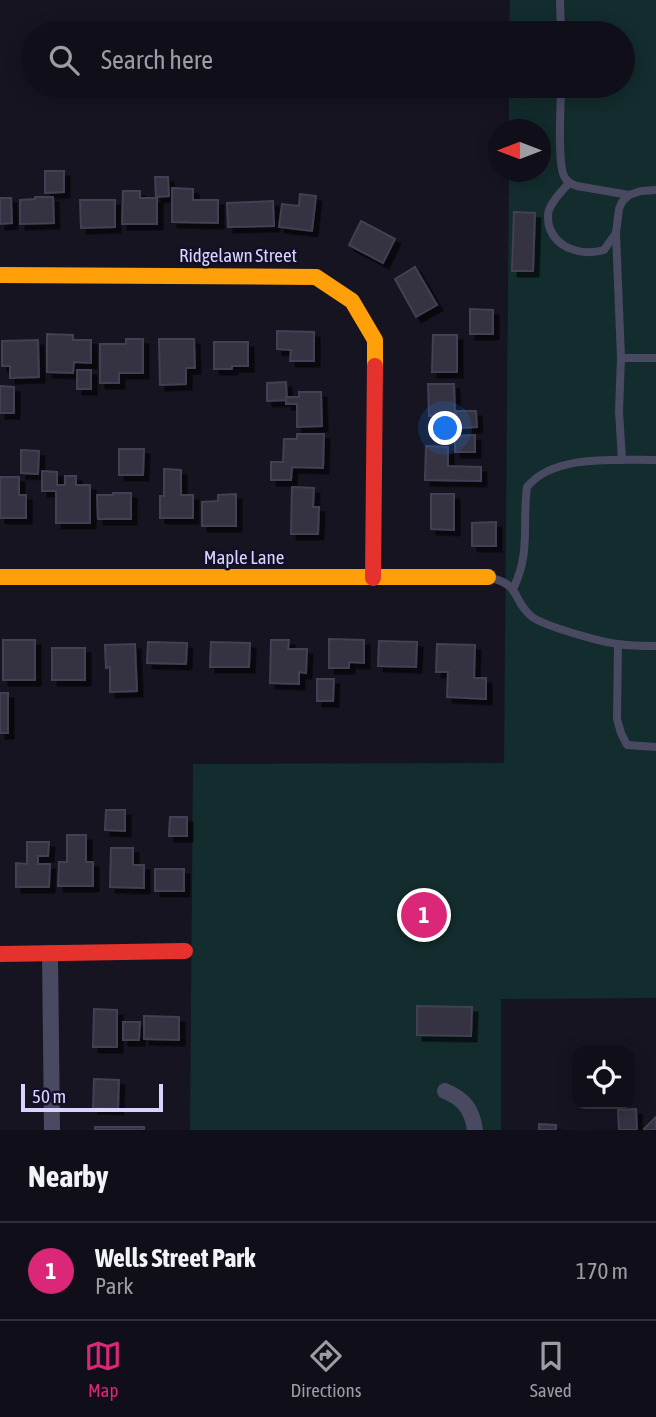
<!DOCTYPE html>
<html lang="en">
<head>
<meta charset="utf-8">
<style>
  body { margin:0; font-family:"Asap Condensed",sans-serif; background:#191822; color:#f1f3f6 }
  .controls { position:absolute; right:21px; bottom:21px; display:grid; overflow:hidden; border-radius:14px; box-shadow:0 4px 18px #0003 }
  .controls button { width:63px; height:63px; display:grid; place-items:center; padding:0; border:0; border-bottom:2px solid #302f38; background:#100f19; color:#f1f3f6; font:35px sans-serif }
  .compass { position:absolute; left:488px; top:119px; width:63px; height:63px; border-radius:50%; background:#100f19; box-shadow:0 4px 18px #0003; rotate:270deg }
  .scale { position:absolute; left:21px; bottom:18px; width:142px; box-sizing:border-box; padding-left:7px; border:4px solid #d9d4ff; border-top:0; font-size:19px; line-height:24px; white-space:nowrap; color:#d9d4ff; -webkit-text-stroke:5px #130f26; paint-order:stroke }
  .you { position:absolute; left:446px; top:429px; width:24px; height:24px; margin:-18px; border:5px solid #fff; border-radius:50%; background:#1a73e8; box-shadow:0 0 0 10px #1a73e833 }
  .badge { display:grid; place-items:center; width:46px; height:46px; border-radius:50%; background:#db2777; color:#fff; font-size:23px; font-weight:700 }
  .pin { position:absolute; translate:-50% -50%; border:4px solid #fff; box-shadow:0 2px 7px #0006 }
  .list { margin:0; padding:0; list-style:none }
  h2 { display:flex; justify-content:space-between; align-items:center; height:91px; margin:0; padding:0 28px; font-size:30px }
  h2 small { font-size:23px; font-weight:400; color:#9c9ca2 }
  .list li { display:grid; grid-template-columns:46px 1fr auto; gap:21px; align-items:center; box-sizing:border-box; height:98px; padding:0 28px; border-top:2px solid #302f38 }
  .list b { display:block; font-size:26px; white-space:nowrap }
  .list p { margin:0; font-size:23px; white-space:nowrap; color:#9c9ca2 }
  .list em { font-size:23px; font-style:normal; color:#9c9ca2 }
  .icon { flex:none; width:38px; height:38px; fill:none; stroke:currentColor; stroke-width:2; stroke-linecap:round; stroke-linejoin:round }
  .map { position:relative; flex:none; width:656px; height:1130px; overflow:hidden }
  .search { position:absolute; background:#100f19; box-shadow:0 4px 18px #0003; left:21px; right:21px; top:21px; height:77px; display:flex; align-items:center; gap:18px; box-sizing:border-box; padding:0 24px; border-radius:38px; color:#9c9ca2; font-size:26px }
  .sheet { height:189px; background:#100f19 }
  nav { display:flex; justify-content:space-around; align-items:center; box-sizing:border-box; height:98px; border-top:2px solid #302f38; background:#100f19; font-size:19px; color:#9c9ca2 }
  nav a { display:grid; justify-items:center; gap:4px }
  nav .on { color:#db2777 }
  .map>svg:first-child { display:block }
</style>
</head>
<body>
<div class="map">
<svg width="656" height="1130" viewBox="0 0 656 1130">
  <defs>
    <filter id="shadow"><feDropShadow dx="5.5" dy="5.5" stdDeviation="0" flood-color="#0009"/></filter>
  </defs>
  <rect width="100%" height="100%" fill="#161421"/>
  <path fill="#132c2d" d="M 510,0 L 656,0 L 656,998 L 501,999 L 501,1130 L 190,1130 L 193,764 L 504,763 L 509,172 L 540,172 L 540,130 L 509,129 L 509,86 L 623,86 L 623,33 L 509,33 Z"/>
  <g fill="#343243" stroke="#433f54" stroke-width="2" filter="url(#shadow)">
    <path d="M 45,171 L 64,171 L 64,192 L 45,193 Z"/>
    <path d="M 155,177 L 168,177 L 169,196 L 156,197 Z"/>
    <path d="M 172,188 L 193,189 L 193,200 L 218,200 L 218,223 L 172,222 Z"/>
    <path d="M 123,191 L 140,191 L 140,198 L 157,198 L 157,224 L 122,224 Z"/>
    <path d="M 300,194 L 316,196 L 312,231 L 279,227 L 282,204 L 299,206 Z"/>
    <path d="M 35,197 L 53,197 L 54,223 L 20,224 L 20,200 L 35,199 Z"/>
    <path d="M 0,198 L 11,198 L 12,223 L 0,224 Z"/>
    <path d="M 80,200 L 115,200 L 115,227 L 81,228 Z"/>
    <path d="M 273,201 L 274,226 L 228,227 L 227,203 Z"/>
    <path d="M 514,212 L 535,213 L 533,271 L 512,271 Z"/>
    <path d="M 361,221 L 395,239 L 383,263 L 349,245 Z"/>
    <path d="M 415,267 L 437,305 L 416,317 L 395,279 Z"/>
    <path d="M 470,309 L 493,310 L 493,334 L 470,334 Z"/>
    <path d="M 277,331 L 314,332 L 314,361 L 290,361 L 291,350 L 277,349 Z"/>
    <path d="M 47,334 L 73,335 L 73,340 L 91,340 L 91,363 L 74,362 L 73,373 L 47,372 Z"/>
    <path d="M 433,335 L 457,335 L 457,372 L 432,372 Z"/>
    <path d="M 126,339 L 143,339 L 143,373 L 119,373 L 119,383 L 100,383 L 100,344 L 126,344 Z"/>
    <path d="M 159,339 L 194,339 L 195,368 L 186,368 L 186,384 L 160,385 Z"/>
    <path d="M 38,340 L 39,377 L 10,378 L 10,366 L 2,366 L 2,341 Z"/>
    <path d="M 214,342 L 248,342 L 248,366 L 232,366 L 232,369 L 214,369 Z"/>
    <rect x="77" y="370" width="14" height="19"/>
    <path d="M 286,382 L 287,400 L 267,401 L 267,383 Z"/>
    <path d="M 428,384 L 454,384 L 455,416 L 429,416 Z"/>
    <path d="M 0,386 L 14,387 L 14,413 L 0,413 Z"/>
    <path d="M 299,392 L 321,392 L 322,426 L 297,427 L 297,404 L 286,404 L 286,397 L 299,397 Z"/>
    <path d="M 456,411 L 476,411 L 477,427 L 456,428 Z"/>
    <path d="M 297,434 L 324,434 L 323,468 L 292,467 L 291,480 L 271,480 L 271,462 L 283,462 L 284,439 L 297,439 Z"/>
    <path d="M 475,435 L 475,452 L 455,452 L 455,436 Z"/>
    <path d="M 426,446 L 448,447 L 448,466 L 481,467 L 481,481 L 425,480 Z"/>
    <path d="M 119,449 L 144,449 L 143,475 L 119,475 Z"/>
    <path d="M 21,450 L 39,451 L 38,474 L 21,473 Z"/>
    <path d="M 164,469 L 181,470 L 181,495 L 193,495 L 193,518 L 160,518 L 160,496 L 164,496 Z"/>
    <path d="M 42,471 L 57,472 L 57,485 L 65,485 L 65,476 L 76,476 L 76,485 L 90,485 L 90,523 L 56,523 L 56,491 L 42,491 Z"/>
    <path d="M 0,477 L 19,477 L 19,495 L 26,495 L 26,518 L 0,518 Z"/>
    <path d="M 292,487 L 314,488 L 313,507 L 319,507 L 318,534 L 291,534 Z"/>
    <path d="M 113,493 L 131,493 L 131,519 L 98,519 L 97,495 L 113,495 Z"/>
    <path d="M 236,494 L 236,526 L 202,526 L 202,502 L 218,501 L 218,495 Z"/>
    <path d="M 431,494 L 454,494 L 454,530 L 431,529 Z"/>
    <path d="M 496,522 L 496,546 L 472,546 L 472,523 Z"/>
    <path d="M 329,639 L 364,640 L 364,663 L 349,662 L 349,668 L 329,668 Z"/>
    <rect x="3" y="640" width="32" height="40"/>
    <path d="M 271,640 L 289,640 L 288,649 L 307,649 L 306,673 L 299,672 L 299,684 L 270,683 Z"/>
    <path d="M 379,641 L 417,642 L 416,667 L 378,666 Z"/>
    <path d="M 148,642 L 187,643 L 186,664 L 147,663 Z"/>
    <path d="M 211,642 L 250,643 L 249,667 L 210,667 Z"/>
    <path d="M 135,644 L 137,691 L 110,692 L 110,667 L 106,668 L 105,645 Z"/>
    <path d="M 437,644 L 475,645 L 474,678 L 486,678 L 486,699 L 447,697 L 448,672 L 436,672 Z"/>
    <rect x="52" y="648" width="33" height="32"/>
    <path d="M 317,679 L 334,679 L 333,701 L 317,701 Z"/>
    <rect x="0" y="693" width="8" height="40"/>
    <path d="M 106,810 L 125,810 L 125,831 L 105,830 Z"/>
    <path d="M 170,817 L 187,817 L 187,836 L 169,836 Z"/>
    <path d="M 67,835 L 86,835 L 86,862 L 93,862 L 93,886 L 58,886 L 59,862 L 67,862 Z"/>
    <path d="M 27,842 L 49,842 L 48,856 L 38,856 L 38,864 L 50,864 L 49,887 L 16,887 L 16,863 L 27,864 Z"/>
    <path d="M 111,848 L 133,848 L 133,865 L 144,865 L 144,888 L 110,887 Z"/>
    <rect x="155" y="869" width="29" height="22"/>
    <path d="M 417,1006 L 472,1007 L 471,1036 L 417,1035 Z"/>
    <path d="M 94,1009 L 117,1010 L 117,1047 L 93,1047 Z"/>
    <path d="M 144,1016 L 179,1017 L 179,1040 L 144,1039 Z"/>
    <path d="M 123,1022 L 140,1022 L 139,1040 L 123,1040 Z"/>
    <path d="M 94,1079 L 119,1080 L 118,1109 L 93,1108 Z"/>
    <path d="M 636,1109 L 637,1130 L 619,1130 L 618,1110 Z"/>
    <path d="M 656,1117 L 656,1130 L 645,1130 L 644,1129 Z"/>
    <path d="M 539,1124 L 556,1125 L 556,1130 L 539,1130 Z"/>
    <rect x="95" y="1127" width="49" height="3"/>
  </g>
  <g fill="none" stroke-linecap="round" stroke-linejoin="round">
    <g stroke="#4a4962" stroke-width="8">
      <path d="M 560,0 L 561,33"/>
      <path d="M 561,86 C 561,105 557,162 564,176 C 567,182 571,184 577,186 L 629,195"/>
      <path d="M 569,183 C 562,191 553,199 549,210 C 547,215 548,220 549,226 C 556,249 582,256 604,250 L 616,233 L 619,209 L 622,202 L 629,195 L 641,191 L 656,190"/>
      <path d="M 616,233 L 621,358"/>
      <path d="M 622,460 L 619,411 L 621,358 L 656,358"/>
      <path d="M 490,578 C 521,584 512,600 531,616 C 543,626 601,642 618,644 C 630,646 644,646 656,646"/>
      <path d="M 513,589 C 531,553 522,525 527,487 C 553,454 617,460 656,460"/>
      <path d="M 618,644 L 617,719 L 621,733 L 627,745 L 656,747"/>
    </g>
    <g stroke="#4a4962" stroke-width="16">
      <path d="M 50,953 L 52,1130"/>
      <path d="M 445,1091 C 464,1099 472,1109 475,1130"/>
    </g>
    <g stroke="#ff9f0a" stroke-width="16">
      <path d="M 0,275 L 316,277 L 352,301 L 375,340 L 375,366"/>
      <path d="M 0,577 L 488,577"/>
    </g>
    <g stroke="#e5322d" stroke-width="16">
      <path d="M 373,578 L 375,366"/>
      <path d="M 0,954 L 185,951"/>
    </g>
  </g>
  <g text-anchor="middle" stroke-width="5" stroke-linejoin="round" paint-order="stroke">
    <g font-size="19" fill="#d9d4ff" stroke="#130f26">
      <text x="238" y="262">Ridgelawn Street</text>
      <text x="244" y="564">Maple Lane</text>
    </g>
  </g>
</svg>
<div class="controls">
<button><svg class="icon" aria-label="locate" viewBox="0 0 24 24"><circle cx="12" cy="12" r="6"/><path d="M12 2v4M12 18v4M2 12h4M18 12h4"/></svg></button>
</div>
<svg class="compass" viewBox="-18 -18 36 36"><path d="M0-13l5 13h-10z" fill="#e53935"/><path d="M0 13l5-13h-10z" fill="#9c9ca2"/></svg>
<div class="scale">50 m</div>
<div class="you"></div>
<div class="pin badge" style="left:424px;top:915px">1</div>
<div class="search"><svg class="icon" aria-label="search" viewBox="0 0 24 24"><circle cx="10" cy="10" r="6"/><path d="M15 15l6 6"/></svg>Search here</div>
</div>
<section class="sheet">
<h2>Nearby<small></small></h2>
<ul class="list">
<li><span class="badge">1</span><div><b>Wells Street Park</b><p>Park</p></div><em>170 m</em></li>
</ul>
</section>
<nav>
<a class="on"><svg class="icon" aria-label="map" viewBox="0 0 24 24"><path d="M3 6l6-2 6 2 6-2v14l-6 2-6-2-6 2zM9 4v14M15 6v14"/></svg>Map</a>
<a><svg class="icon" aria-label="directions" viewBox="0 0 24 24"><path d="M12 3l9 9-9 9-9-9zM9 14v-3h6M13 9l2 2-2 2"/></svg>Directions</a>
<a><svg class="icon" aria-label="saved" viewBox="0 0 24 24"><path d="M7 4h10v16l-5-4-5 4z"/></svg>Saved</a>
</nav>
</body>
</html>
